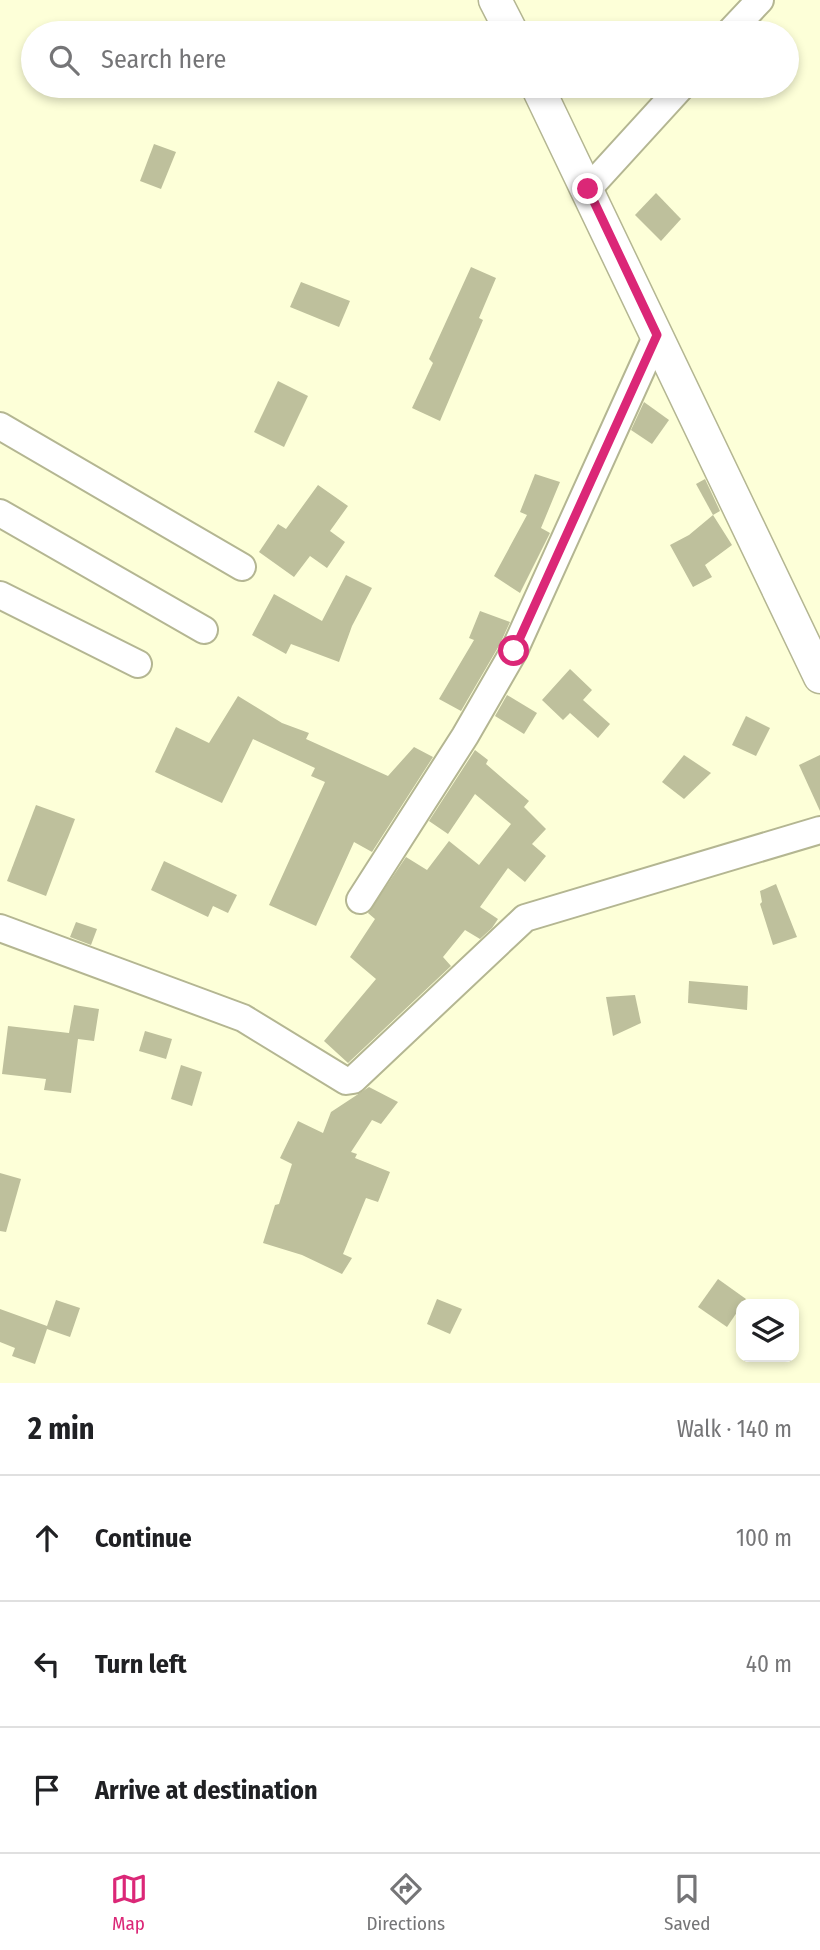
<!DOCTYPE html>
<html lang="en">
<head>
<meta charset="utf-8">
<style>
  body { margin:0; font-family:"Fira Sans Condensed",sans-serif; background:#f2f2f2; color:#202124 }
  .controls { position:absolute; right:21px; bottom:21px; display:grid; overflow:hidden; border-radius:14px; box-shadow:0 4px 10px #0003 }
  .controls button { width:63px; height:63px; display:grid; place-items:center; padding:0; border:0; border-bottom:2px solid #e0e0e0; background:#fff; color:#202124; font:35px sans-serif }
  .stop { position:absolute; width:21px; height:21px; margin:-16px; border:5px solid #db2777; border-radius:50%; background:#fff }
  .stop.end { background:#db2777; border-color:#fff; box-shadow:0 2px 7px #0008 }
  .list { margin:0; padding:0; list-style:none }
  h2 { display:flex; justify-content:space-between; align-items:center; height:91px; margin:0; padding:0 28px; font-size:30px }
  h2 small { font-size:23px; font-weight:400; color:#757577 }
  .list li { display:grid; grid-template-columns:46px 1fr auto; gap:21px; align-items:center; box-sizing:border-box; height:126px; padding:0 28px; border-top:2px solid #e0e0e0 }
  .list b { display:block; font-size:26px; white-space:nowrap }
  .list em { font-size:23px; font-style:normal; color:#757577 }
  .icon { flex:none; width:38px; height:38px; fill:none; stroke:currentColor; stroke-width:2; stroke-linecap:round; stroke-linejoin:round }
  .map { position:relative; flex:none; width:820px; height:1383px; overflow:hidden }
  .search { position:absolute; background:#fff; box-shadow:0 4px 10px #0003; left:21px; right:21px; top:21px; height:77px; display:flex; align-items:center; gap:18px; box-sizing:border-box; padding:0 24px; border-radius:38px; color:#757577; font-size:26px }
  .sheet { height:469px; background:#fff }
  nav { display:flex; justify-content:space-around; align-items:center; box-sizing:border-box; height:98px; border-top:2px solid #e0e0e0; background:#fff; font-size:19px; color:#757577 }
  nav a { display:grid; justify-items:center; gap:4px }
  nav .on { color:#db2777 }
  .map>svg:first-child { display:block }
</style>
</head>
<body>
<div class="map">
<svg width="820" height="1383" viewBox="0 0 820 1383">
  <rect width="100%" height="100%" fill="#fdffd8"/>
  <g fill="#bec09c">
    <path d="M 154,144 L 176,152 L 161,189 L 140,181 Z"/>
    <path d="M 656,193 L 681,219 L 661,241 L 635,215 Z"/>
    <path d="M 471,267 L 496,278 L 479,318 L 483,320 L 440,421 L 412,408 L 433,363 L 429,359 Z"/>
    <path d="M 301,282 L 350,301 L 339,327 L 290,307 Z"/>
    <path d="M 278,381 L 308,396 L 284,447 L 254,432 Z"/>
    <path d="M 644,402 L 669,420 L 652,444 L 631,430 Z"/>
    <path d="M 535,474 L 560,482 L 541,528 L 550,533 L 520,593 L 494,576 L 527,515 L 520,512 Z"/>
    <path d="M 705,479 L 720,511 L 713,515 L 696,484 Z"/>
    <path d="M 318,485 L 348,506 L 330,531 L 345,542 L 327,568 L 310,556 L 294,577 L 259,552 L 278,524 L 286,529 Z"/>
    <path d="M 713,515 L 732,545 L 705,565 L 712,577 L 693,587 L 670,545 L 689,535 Z"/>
    <path d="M 346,575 L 372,588 L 352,626 L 339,662 L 291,644 L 286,654 L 252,635 L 274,594 L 322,621 Z"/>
    <path d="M 480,611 L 510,622 L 500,644 L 461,711 L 439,699 L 474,640 L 469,638 Z"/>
    <path d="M 570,669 L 592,690 L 583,700 L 610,724 L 598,738 L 570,713 L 563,720 L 542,700 Z"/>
    <path d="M 507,695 L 537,713 L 524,734 L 495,716 Z"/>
    <path d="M 238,696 L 282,723 L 309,733 L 306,739 L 388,776 L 414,747 L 433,757 L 372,852 L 354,842 L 316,926 L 269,905 L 325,782 L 311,776 L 315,768 L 253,739 L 222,803 L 155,772 L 176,727 L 209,743 Z"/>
    <path d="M 746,716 L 770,728 L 756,756 L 732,745 Z"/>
    <path d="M 475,750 L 488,760 L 486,764 L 529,801 L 524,807 L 546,829 L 532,844 L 546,856 L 525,882 L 508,868 L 480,907 L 498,919 L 492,928 L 480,939 L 465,930 L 443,957 L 451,966 L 348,1063 L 324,1041 L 376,979 L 350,957 L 375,919 L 368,913 L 406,857 L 427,870 L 449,841 L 479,865 L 511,824 L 475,794 L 448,834 L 429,821 Z"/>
    <path d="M 684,755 L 711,773 L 684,799 L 662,782 Z"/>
    <path d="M 820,755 L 820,811 L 799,765 Z"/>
    <path d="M 36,805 L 75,819 L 46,896 L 7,881 Z"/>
    <path d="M 164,861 L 237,895 L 228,913 L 213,906 L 208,917 L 151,890 Z"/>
    <path d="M 776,884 L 797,937 L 773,945 L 760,904 L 762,902 L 760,891 Z"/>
    <path d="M 76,922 L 97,929 L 91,945 L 70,937 Z"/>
    <path d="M 689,981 L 748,986 L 747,1010 L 688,1003 Z"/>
    <path d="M 635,995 L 641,1023 L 613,1036 L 606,997 Z"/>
    <path d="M 74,1005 L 99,1009 L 94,1041 L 78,1039 L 71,1093 L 44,1090 L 46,1079 L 2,1074 L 8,1026 L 69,1033 Z"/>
    <path d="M 145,1031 L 172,1039 L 166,1059 L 139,1051 Z"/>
    <path d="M 181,1065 L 202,1072 L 192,1106 L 171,1099 Z"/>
    <path d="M 369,1087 L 398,1102 L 381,1124 L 372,1120 L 351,1152 L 357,1154 L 355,1158 L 390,1172 L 378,1202 L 366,1198 L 343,1254 L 352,1258 L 342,1274 L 302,1255 L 263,1243 L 275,1205 L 279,1204 L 292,1164 L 280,1158 L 298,1121 L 323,1133 L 331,1112 Z"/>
    <path d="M 0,1173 L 21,1179 L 6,1232 L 0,1231 Z"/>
    <path d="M 718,1279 L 746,1299 L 727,1327 L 698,1307 Z"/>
    <path d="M 437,1299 L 462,1309 L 450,1334 L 427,1324 Z"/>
    <path d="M 56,1300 L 80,1308 L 70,1337 L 47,1329 L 35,1364 L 12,1356 L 15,1348 L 0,1342 L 0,1309 L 47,1326 Z"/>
  </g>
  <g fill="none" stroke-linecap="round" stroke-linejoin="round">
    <defs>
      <g id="minor">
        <path d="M 729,33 L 760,0"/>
        <path d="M 588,189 L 682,86"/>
        <path d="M 0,426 L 242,567"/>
        <path d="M 0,513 L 204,630"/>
        <path d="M 0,595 L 138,664"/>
        <path d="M 360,900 L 465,736 L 514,651 L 657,335"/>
        <path d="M 0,928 L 243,1018 L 346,1081 L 353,1080 L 525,918 L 820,830"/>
      </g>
      <g id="tertiary">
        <path d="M 495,0 L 512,33"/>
        <path d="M 537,86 L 820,677"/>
      </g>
    </defs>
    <use href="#minor" stroke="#b4b692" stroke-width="30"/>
    <use href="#tertiary" stroke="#b4b692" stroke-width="35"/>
    <use href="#minor" stroke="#fff" stroke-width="26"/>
    <use href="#tertiary" stroke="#fff" stroke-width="32"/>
  </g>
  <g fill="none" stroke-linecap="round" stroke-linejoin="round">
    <path stroke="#db2777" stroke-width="9" d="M 514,651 L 657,335 L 588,189"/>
  </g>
</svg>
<div class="controls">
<button><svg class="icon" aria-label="layers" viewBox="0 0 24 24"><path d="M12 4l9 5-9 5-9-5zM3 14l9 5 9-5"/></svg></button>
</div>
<div class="stop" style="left:514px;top:651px"></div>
<div class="stop end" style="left:588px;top:189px"></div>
<div class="search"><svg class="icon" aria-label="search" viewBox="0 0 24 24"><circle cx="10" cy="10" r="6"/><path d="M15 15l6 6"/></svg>Search here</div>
</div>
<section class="sheet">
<h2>2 min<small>Walk · 140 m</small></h2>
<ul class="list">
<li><svg class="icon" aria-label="ahead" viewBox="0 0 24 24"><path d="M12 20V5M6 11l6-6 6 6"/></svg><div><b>Continue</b></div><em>100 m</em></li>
<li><svg class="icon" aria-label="left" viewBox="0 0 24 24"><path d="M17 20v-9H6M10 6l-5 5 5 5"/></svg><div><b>Turn left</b></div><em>40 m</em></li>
<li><svg class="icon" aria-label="arrive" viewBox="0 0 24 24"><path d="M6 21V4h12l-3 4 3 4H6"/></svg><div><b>Arrive at destination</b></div></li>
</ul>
</section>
<nav>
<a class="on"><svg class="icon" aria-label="map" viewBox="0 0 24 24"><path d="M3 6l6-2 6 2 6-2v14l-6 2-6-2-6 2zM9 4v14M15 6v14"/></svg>Map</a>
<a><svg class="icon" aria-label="directions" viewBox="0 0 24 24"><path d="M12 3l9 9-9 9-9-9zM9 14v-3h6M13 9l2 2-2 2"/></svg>Directions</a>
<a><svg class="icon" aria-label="saved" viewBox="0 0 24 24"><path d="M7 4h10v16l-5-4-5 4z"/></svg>Saved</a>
</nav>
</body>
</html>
